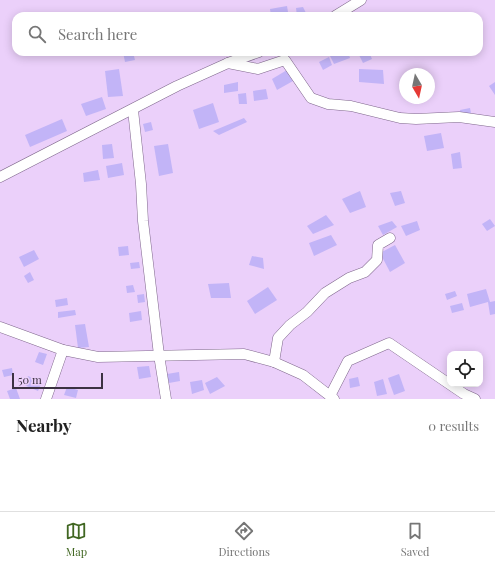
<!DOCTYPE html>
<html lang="en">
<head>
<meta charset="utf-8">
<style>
  body { margin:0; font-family:"Playfair Display",serif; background:#f6f6f6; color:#222 }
  .controls { position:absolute; right:12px; bottom:12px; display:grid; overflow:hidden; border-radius:8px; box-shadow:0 2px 10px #0003 }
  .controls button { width:36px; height:36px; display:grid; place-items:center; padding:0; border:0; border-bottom:1px solid #e0e0e0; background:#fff; color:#222; font:20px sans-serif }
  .compass { position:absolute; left:399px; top:68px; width:36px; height:36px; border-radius:50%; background:#fff; box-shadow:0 2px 10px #0003; rotate:171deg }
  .scale { position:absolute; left:12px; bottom:10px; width:91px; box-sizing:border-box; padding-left:4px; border:2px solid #3c3242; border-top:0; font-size:11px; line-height:14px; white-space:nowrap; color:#3c3242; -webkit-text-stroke:3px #ebd0fa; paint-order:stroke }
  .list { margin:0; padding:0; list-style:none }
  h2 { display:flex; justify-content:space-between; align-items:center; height:52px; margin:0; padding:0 16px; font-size:17px }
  h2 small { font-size:13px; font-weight:400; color:#767676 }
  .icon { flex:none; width:22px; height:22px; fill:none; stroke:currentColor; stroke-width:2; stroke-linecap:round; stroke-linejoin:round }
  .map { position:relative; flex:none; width:495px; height:399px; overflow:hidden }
  .search { position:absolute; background:#fff; box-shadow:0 2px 10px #0003; left:12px; right:12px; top:12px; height:44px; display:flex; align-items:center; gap:10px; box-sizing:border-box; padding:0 14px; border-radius:12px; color:#767676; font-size:15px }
  .sheet { height:112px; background:#fff }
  nav { display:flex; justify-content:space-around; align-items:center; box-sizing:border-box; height:56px; border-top:1px solid #e0e0e0; background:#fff; font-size:11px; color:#767676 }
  nav a { display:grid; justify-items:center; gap:2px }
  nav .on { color:#406621 }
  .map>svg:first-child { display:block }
</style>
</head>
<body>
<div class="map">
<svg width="495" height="399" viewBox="0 0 495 399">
  <rect width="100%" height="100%" fill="#ebd0fa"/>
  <g fill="#c2b4f7">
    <path d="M 287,6 L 288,12 L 286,16 L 271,16 L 270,9 Z"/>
    <path d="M 303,7 L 306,13 L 303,15 L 297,16 L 296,8 Z"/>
    <path d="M 123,52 L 133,52 L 135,60 L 125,62 Z"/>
    <path d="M 334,52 L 348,52 L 350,58 L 334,64 L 329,54 Z"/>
    <path d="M 365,52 L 369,52 L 372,59 L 363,63 L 359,55 Z"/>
    <path d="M 329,57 L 332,65 L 323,70 L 319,62 Z"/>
    <path d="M 119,69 L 123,96 L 108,97 L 105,71 Z"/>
    <path d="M 359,69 L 383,70 L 384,84 L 359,82 Z"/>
    <path d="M 287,70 L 293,81 L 277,90 L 272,79 Z"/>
    <path d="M 238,82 L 238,91 L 224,93 L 224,85 Z"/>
    <path d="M 495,82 L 495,95 L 489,86 Z"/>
    <path d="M 266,89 L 268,99 L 254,101 L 253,91 Z"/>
    <path d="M 246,93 L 247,104 L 239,104 L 238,94 Z"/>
    <path d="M 102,97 L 106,109 L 86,116 L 81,104 Z"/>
    <path d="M 213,103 L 219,122 L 199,129 L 193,110 Z"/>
    <path d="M 470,108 L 471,113 L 461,115 L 460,110 Z"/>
    <path d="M 244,118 L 247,122 L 219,135 L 213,131 Z"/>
    <path d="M 62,119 L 67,131 L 30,147 L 25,135 Z"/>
    <path d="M 151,122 L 153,130 L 145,132 L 143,124 Z"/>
    <path d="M 441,133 L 444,148 L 427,151 L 424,136 Z"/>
    <path d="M 112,144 L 114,158 L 103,159 L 102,145 Z"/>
    <path d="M 168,144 L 173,173 L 159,176 L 154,146 Z"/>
    <path d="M 460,152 L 462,168 L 453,169 L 451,154 Z"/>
    <path d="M 122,163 L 124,175 L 108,178 L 106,166 Z"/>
    <path d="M 98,170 L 100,180 L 84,182 L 83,173 Z"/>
    <path d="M 360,191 L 366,207 L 350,213 L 342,199 Z"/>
    <path d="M 401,191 L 405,203 L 395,206 L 390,193 Z"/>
    <path d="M 326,215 L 334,225 L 313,234 L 307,226 Z"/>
    <path d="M 490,219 L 495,226 L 487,231 L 482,224 Z"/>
    <path d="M 392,221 L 397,227 L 383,235 L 378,226 Z"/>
    <path d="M 417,221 L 420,230 L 406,236 L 401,226 Z"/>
    <path d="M 331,235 L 337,245 L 314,256 L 309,243 Z"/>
    <path d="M 395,245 L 405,263 L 390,272 L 380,253 Z"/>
    <path d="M 128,246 L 129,255 L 119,256 L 118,247 Z"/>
    <path d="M 34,250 L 39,259 L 24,267 L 19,257 Z"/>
    <path d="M 252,256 L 263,258 L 264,269 L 249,265 Z"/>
    <path d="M 139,262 L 140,268 L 131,269 L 130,263 Z"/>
    <path d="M 30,272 L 34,280 L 28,283 L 24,276 Z"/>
    <path d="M 229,283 L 231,298 L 211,298 L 208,284 Z"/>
    <path d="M 133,285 L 135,292 L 127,293 L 126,286 Z"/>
    <path d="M 268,287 L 277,300 L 255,314 L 247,301 Z"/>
    <path d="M 486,289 L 490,302 L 495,301 L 495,314 L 490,315 L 488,302 L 470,307 L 467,294 Z"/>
    <path d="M 455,291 L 457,296 L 447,300 L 445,294 Z"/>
    <path d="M 144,294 L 145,302 L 138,303 L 137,295 Z"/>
    <path d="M 67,298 L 68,305 L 56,307 L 55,300 Z"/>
    <path d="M 462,303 L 464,310 L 452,313 L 450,306 Z"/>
    <path d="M 75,310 L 76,315 L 58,318 L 58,312 Z"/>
    <path d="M 141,311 L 142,320 L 130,322 L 129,313 Z"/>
    <path d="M 85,324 L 89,347 L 78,348 L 75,325 Z"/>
    <path d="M 39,352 L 47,354 L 43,365 L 35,362 Z"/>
    <path d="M 149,366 L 151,377 L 139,379 L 137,367 Z"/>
    <path d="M 12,368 L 13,375 L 4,377 L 2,370 Z"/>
    <path d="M 179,372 L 180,381 L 169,383 L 167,374 Z"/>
    <path d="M 399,374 L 405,391 L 394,395 L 388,378 Z"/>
    <path d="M 28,376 L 42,382 L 38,391 L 24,385 Z"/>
    <path d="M 217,377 L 225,386 L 210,394 L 205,383 Z"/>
    <path d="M 358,377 L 360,386 L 350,388 L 349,379 Z"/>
    <path d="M 383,379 L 387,394 L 377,396 L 374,382 Z"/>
    <path d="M 202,380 L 204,390 L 192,394 L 190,382 Z"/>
    <path d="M 67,387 L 78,390 L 76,398 L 64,395 Z"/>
    <path d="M 16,388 L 20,399 L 10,399 L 7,391 Z"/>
  </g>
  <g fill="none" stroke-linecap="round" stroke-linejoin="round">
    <defs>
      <g id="minor">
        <path d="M 335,16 L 361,0"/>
        <path d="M 228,63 L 258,69 L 285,60 L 311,98 L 328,104 L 351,106 L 400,118 L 416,119 L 459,117 L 495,122"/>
        <path d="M 133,110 L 141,184 L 143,221 L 159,355 L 166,399"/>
        <path d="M 0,177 L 177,86 L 228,63 L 259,52"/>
        <path d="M 0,327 L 63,350 L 98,357 L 244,354 L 274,362 L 303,375 L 334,399"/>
        <path d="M 274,362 L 278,338 L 290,325 L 307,312 L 325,293 L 349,278 L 365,272 L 377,260 L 378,245 L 390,238"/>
        <path d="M 330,396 L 348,361 L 389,343 L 464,394 L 475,399"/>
        <path d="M 46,399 L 63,350"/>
      </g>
    </defs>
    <use href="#minor" stroke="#7f678c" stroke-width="11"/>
    <use href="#minor" stroke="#fff" stroke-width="10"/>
  </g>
</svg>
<div class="controls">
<button><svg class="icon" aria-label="locate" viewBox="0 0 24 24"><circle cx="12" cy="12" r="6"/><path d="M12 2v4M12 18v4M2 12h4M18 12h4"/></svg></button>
</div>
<svg class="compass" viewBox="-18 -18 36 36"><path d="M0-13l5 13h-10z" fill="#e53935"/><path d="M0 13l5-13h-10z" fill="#767676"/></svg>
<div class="scale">50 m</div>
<div class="search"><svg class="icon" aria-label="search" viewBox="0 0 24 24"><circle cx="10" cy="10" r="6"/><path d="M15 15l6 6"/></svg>Search here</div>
</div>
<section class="sheet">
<h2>Nearby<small>0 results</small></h2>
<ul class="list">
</ul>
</section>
<nav>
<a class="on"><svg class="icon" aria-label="map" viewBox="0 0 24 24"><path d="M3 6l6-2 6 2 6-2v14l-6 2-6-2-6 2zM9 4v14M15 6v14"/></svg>Map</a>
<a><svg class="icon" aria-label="directions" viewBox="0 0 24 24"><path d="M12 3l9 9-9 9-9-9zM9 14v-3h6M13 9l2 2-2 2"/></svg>Directions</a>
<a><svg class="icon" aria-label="saved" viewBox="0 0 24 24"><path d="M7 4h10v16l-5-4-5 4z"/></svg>Saved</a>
</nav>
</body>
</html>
